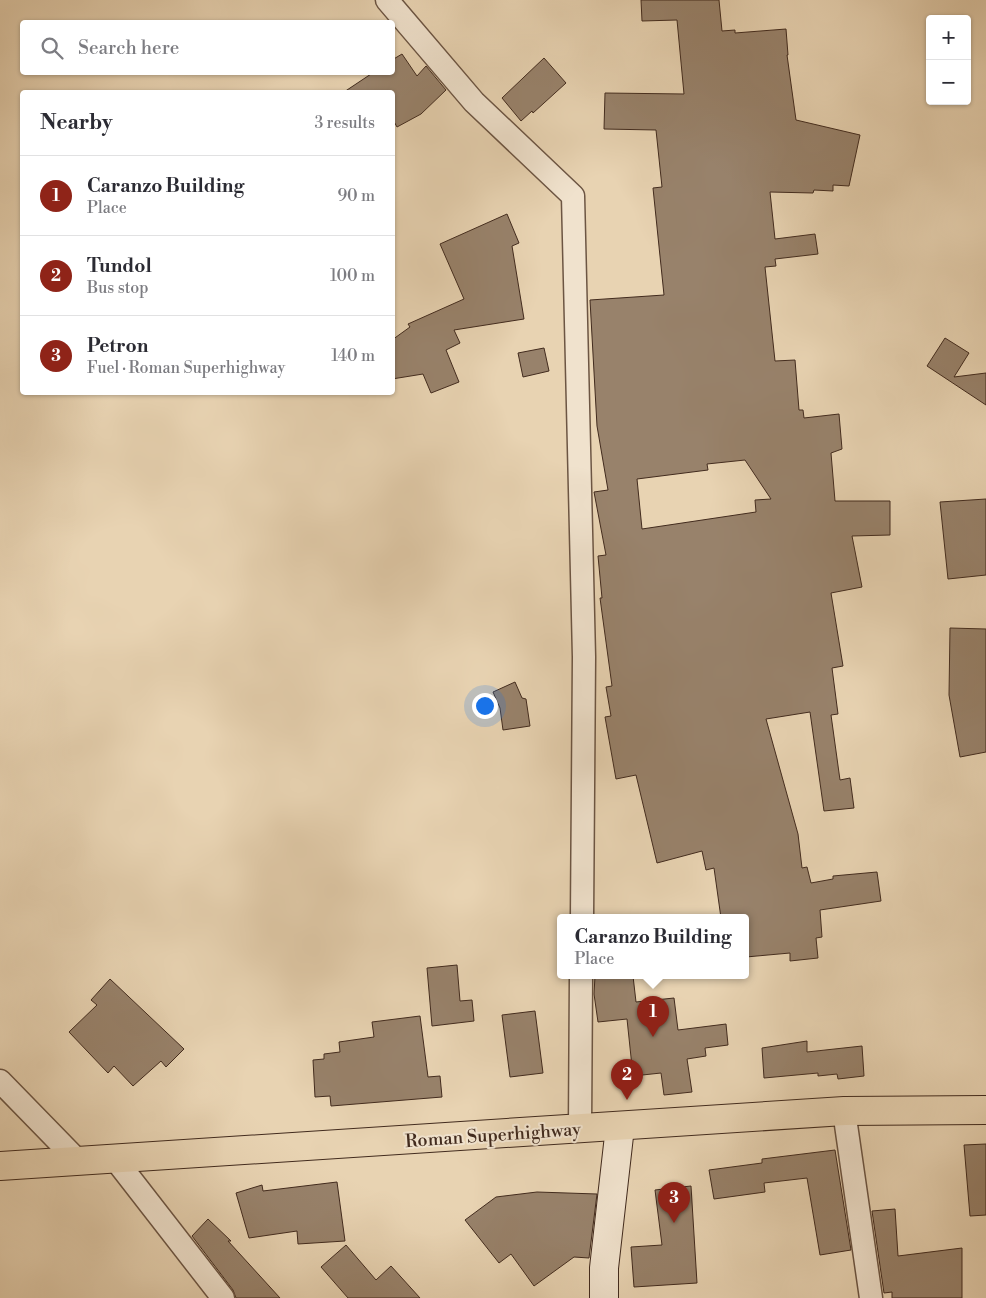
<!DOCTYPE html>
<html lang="en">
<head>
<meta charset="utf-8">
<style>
  body { margin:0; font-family:"Libre Bodoni",serif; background:#f2f2f3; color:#2b2b33 }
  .controls { position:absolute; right:15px; top:15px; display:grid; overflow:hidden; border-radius:5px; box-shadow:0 1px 4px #0004 }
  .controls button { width:45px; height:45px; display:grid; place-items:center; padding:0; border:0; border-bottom:1px solid #e1e1e2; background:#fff; color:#2b2b33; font:25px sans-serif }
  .you { position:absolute; left:484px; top:705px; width:18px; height:18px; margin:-12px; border:4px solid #fff; border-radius:50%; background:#1a73e8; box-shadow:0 0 0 8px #1a73e833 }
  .badge { display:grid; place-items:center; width:32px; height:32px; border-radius:50%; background:#8f2418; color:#fff; font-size:16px; font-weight:700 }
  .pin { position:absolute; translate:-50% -41px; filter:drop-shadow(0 1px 2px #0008) }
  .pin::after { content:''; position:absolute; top:26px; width:18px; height:15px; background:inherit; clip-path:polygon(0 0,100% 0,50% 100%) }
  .popup { position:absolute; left:557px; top:914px; width:192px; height:65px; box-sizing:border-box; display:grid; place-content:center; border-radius:5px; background:#fff; filter:drop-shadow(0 1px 4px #0005); font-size:16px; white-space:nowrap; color:#7c7c81 }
  .popup b { font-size:19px; color:#2b2b33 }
  .popup::after { content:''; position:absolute; left:50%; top:100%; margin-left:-10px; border:10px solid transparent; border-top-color:#fff }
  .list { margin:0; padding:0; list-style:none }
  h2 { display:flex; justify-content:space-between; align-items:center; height:65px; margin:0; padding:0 20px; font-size:21px }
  h2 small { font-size:16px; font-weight:400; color:#7c7c81 }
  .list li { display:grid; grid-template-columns:32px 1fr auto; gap:15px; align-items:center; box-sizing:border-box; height:80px; padding:0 20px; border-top:1px solid #e1e1e2 }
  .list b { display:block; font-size:19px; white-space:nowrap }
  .list p { margin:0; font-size:16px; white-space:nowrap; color:#7c7c81 }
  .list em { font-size:16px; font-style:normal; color:#7c7c81 }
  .icon { flex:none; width:28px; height:28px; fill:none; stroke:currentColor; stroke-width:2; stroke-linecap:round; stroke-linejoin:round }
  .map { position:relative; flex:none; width:986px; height:1298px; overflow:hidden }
  .search { position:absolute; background:#fff; box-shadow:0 1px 4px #0004; left:20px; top:20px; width:375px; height:55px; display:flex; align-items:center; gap:12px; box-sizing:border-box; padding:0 18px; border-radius:5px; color:#7c7c81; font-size:19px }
  .panel { position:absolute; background:#fff; box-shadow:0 1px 4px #0004; left:20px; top:90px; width:375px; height:305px; border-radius:5px }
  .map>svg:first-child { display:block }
</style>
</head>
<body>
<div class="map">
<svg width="986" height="1298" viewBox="0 0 986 1298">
  <rect width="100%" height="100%" fill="#e8d3b2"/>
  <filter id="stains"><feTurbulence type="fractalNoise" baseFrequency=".004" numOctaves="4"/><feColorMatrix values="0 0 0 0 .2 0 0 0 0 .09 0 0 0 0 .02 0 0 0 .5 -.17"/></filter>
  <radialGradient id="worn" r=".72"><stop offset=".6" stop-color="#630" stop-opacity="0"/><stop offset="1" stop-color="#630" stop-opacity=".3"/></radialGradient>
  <g fill="#98826b" stroke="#422b1e" fill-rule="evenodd">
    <path d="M 641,0 L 719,0 L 722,31 L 735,30 L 735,33 L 786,29 L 788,55 L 787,55 L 796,120 L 860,135 L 849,186 L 833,185 L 833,191 L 814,190 L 813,193 L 770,192 L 775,239 L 815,234 L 818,254 L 775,259 L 776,266 L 765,267 L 775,361 L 795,360 L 799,410 L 803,410 L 804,418 L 839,414 L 842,449 L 831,453 L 835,501 L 890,501 L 890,535 L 852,536 L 862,587 L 831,593 L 843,666 L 832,668 L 838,714 L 831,715 L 840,780 L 850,778 L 854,808 L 824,811 L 810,712 L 766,719 L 798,834 L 802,868 L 807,867 L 811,883 L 833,879 L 833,876 L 877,872 L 881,901 L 820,910 L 822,937 L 816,938 L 818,958 L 790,961 L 790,953 L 746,957 L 746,918 L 721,918 L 714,868 L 706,870 L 702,851 L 657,863 L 636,775 L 616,779 L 605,717 L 611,716 L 606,687 L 612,686 L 600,598 L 602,598 L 598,556 L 606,555 L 594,492 L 608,490 L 597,426 L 590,300 L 664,295 L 653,188 L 662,187 L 656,130 L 604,129 L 605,93 L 684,94 L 677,20 L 642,21 ZM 745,460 L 771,499 L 755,500 L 756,512 L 642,529 L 637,479 L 708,470 L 707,464 Z"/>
    <path d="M 402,54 L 417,76 L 426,66 L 446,90 L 421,114 L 397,127 L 392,118 L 392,92 L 344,92 L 374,72 L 392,72 L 392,60 Z"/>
    <path d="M 544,58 L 566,83 L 533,113 L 532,111 L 521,121 L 502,98 Z"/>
    <path d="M 507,214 L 519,243 L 512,246 L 524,319 L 454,330 L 460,343 L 446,350 L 459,382 L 431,393 L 423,374 L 392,379 L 392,340 L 410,327 L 408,324 L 464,299 L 440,244 Z"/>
    <path d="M 945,338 L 969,353 L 954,377 L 986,373 L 986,405 L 927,366 Z"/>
    <path d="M 544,348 L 549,371 L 523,377 L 518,353 Z"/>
    <path d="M 986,499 L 986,575 L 948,579 L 940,502 Z"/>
    <path d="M 950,628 L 986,629 L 986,752 L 960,757 L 949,695 Z"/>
    <path d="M 515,682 L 522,698 L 526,699 L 530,726 L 503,730 L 500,708 L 493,692 Z"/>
    <path d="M 457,965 L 460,1001 L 472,1000 L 474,1021 L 432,1026 L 427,968 Z"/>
    <path d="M 595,976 L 633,976 L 636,1002 L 674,998 L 678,1030 L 726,1024 L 728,1045 L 705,1048 L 706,1056 L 687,1059 L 692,1092 L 664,1095 L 661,1073 L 633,1076 L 627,1019 L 598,1022 L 594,994 Z"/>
    <path d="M 110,979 L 184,1049 L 166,1067 L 161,1061 L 133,1086 L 114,1066 L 108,1073 L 69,1032 L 97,1005 L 91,1000 Z"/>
    <path d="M 535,1011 L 543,1073 L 510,1077 L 502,1015 Z"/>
    <path d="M 420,1016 L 428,1077 L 440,1076 L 442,1097 L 331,1106 L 330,1096 L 315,1097 L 313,1060 L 324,1059 L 324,1054 L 340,1052 L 339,1042 L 374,1037 L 372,1022 Z"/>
    <path d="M 807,1041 L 807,1052 L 862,1046 L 864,1076 L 838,1079 L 837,1074 L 818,1076 L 818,1073 L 764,1078 L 762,1048 Z"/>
    <path d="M 986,1144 L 986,1215 L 970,1216 L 964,1145 Z"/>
    <path d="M 835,1150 L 851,1250 L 820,1255 L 807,1178 L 764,1183 L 765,1192 L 714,1199 L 709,1170 L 762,1163 L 762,1159 Z"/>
    <path d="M 337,1182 L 345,1241 L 298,1244 L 297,1231 L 249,1238 L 236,1193 L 262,1185 L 263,1191 Z"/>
    <path d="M 691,1186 L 697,1283 L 634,1287 L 631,1247 L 662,1245 L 655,1190 Z"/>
    <path d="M 537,1192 L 597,1194 L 589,1258 L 574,1257 L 534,1286 L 511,1254 L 499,1263 L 465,1220 L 496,1197 Z"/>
    <path d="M 895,1209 L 898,1256 L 962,1248 L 962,1298 L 892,1298 L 892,1292 L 884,1293 L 872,1211 Z"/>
    <path d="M 208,1219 L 231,1241 L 228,1241 L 280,1298 L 236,1298 L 233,1290 L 192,1236 Z"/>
    <path d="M 346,1245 L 376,1280 L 391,1266 L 420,1298 L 348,1298 L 321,1267 Z"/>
  </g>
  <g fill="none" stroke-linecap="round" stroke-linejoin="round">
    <defs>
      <g id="street">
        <path d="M 387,0 L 474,102 L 573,196 L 584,657 L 582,918"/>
        <path d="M 0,1081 L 77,1160"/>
        <path d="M 844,1111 L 871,1298"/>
        <path d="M 580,1129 L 581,976"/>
        <path d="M 115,1159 L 223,1298"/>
      </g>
      <path id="secondary" d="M 604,1298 L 604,1268 L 620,1127"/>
      <path id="primary" d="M 0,1166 L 844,1111 L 986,1110"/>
    </defs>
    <use href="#street" stroke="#6c5543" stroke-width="25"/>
    <use href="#secondary" stroke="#422b1e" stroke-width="30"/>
    <use href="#primary" stroke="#422b1e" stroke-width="30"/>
    <use href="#street" stroke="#f0e2cd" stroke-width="22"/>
    <use href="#secondary" stroke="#f0e2cd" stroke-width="28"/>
    <use href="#primary" stroke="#e8d3b2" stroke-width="28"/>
  </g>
  <g text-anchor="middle" stroke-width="4" stroke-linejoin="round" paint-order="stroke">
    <g font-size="18" fill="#422b1e" stroke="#f0e2cd">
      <text transform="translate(493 1135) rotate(-4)" y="6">Roman Superhighway</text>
    </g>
  </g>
  <rect width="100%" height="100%" filter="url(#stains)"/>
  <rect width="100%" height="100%" fill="url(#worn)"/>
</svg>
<div class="controls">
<button>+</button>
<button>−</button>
</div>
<div class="you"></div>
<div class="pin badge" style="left:653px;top:1037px">1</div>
<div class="popup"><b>Caranzo Building</b>Place</div>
<div class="pin badge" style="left:627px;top:1100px">2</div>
<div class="pin badge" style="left:674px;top:1223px">3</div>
<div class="search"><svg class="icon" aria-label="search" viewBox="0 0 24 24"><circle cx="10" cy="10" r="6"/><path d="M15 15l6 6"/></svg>Search here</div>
<section class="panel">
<h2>Nearby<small>3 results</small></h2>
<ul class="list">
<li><span class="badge">1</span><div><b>Caranzo Building</b><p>Place</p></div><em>90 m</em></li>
<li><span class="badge">2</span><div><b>Tundol</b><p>Bus stop</p></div><em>100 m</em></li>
<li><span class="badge">3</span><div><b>Petron</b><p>Fuel · Roman Superhighway</p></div><em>140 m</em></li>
</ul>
</section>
</div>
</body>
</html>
